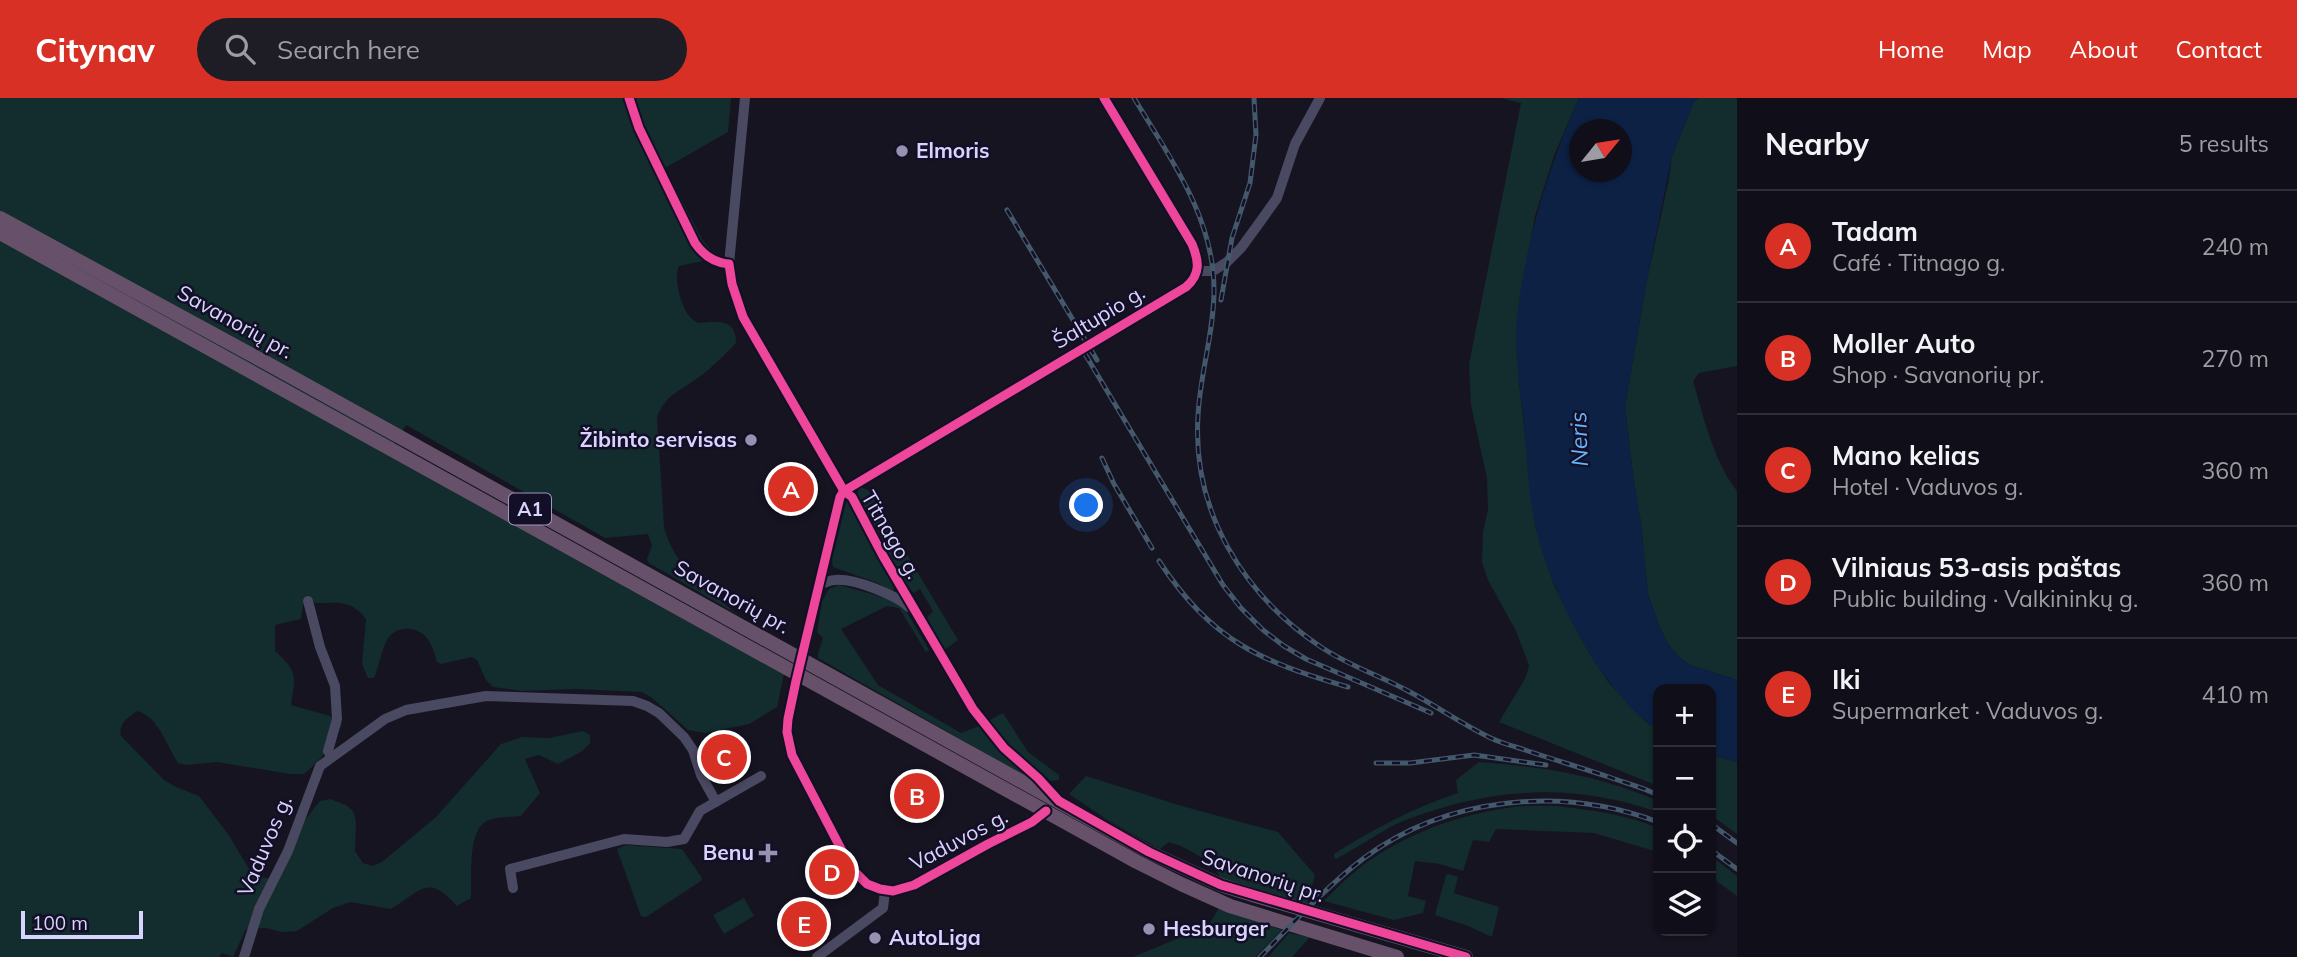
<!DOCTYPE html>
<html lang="en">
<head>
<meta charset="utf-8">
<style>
  body { margin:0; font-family:Mulish,sans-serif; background:#1e1d26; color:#f1f3f6 }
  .controls { position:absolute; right:21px; bottom:21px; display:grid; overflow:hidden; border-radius:14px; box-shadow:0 2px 5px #0004 }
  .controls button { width:63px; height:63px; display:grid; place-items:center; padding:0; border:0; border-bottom:2px solid #302f38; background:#100f19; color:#f1f3f6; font:35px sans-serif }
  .compass { position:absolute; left:1569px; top:21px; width:63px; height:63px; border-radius:50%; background:#100f19; box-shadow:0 2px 5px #0004; rotate:60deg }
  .scale { position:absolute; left:21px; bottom:18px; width:122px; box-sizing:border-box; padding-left:7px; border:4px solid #d9d4ff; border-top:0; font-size:19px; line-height:24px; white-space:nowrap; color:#d9d4ff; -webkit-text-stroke:5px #130f26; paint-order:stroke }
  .you { position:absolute; left:1087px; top:408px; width:24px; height:24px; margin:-18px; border:5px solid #fff; border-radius:50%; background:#1a73e8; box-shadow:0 0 0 10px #1a73e833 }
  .badge { display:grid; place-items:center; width:46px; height:46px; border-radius:50%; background:#d93025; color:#fff; font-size:23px; font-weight:700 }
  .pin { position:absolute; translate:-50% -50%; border:4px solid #fff; box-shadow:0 2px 7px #0006 }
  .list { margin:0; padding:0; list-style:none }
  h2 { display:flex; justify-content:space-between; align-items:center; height:91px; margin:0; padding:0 28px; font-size:30px }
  h2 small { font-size:23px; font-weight:400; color:#9c9ca2 }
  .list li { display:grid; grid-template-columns:46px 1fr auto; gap:21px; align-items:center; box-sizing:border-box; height:112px; padding:0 28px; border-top:2px solid #302f38 }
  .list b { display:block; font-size:26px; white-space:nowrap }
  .list p { margin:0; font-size:23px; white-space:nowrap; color:#9c9ca2 }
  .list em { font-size:23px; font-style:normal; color:#9c9ca2 }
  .icon { flex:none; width:38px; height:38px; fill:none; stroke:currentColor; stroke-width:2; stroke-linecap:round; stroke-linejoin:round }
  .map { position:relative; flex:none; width:1737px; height:859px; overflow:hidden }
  header { display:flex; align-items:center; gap:42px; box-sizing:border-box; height:98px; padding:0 35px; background:#d93025; color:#fff }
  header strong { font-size:33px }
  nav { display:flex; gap:38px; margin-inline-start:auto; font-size:24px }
  .search { width:490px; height:63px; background:#1e1d26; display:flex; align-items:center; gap:18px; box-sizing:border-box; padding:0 24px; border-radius:38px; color:#9c9ca2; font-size:26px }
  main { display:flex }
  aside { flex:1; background:#100f19 }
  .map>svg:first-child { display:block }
</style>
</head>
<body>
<header>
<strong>Citynav</strong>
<div class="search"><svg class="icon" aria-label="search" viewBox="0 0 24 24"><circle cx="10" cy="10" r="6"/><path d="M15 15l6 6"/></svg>Search here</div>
<nav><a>Home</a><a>Map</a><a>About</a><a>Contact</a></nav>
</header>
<main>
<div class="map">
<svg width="1737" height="859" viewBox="0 0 1737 859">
  <rect width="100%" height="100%" fill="#161421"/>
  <g fill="#132c2d">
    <path d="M 0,0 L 731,0 L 728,34 L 665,70 L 702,141 L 717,160 L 679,168 C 673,179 681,208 689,218 C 691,221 695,223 698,225 C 717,223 736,220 736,245 C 724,257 713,269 699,279 C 682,292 664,297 657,320 L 664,429 C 674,469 708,491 738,517 L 649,465 L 647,461 L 652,447 L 648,436 L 605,440 L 406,327 L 388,356 L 784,576 L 777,609 L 749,626 L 705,635 L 688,632 L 651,599 L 642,594 L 577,591 L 522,593 L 493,589 L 486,582 L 477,562 L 472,559 L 441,566 L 437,564 C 435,558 433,549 429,543 C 420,528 396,526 387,542 C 381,554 379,568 374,580 L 368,580 L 362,566 L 366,521 C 351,501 338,505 315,505 L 307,497 L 303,507 L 301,521 L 275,527 L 275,553 C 299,575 295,577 291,607 L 330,618 L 342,625 C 336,646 320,662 304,676 L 290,676 L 217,664 L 186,667 L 178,665 C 167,648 158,618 137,613 C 128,620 118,625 121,638 L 164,682 L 176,689 L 199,698 L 228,736 L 251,774 L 258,779 L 268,780 L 280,773 L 299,729 L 320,703 L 330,701 L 346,707 L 353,713 L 356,723 L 355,753 L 363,765 L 372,768 L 382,764 L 436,719 L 501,646 L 522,639 L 549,640 L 583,633 L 590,637 L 590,645 L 581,654 L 558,666 L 539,657 L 525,661 L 540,695 L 521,718 C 510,719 497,719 487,723 C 467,732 472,781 471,800 L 457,808 C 428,776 423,791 391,811 L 350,804 L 333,810 L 297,833 L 282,834 L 266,830 L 246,831 L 233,859 L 222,855 L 219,859 L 0,859 Z"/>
    <path d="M 1501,0 L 1579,0 L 1555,55 L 1535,118 L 1517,221 L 1519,284 L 1535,427 L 1555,490 L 1588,553 L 1609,585 L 1646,624 L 1658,632 L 1658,688 L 1499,624 L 1526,579 L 1529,567 L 1516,533 L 1488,482 L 1482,464 L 1483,434 L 1488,411 L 1487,380 L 1471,307 L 1469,266 L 1521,5 Z"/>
    <path d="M 1698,0 L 1737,0 L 1737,268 L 1699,275 L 1693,283 C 1704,320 1713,362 1737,393 L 1737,582 L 1690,567 L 1678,558 L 1668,546 L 1660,530 L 1648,496 L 1641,425 L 1633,378 L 1625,309 L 1646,186 L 1669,81 L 1672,58 L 1693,6 Z"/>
    <path d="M 861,389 L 869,393 L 958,542 L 943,553 L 927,520 L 933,513 L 920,491 L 914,495 L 911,492 L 893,469 L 858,402 L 858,393 Z"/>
    <path d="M 849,402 L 861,420 L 894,490 L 893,493 L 875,484 L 833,469 L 832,462 L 846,405 Z"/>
    <path d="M 839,487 L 897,503 L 904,509 L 929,552 L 926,554 L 899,510 L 887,508 L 841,531 L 878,587 L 961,635 L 979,628 L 998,651 L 1034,683 L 818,560 L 818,555 L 823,540 L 817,534 L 822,503 L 829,491 Z"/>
    <path d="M 1003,615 L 1028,654 L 1059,677 L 1059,682 L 1051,683 C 1027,665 1007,646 988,623 Z"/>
    <path d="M 1711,657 L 1737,664 L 1737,736 L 1711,717 Z"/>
    <path d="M 1479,664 C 1543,669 1598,677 1658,703 L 1658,714 C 1588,690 1524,688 1452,707 C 1434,712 1414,718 1396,726 C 1376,737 1356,750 1336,761 L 1334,759 L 1334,756 C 1373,731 1413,710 1458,695 L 1456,682 Z"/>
    <path d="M 1086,678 L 1182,708 L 1278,734 L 1315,777 L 1307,806 L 1221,780 L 1212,765 L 1181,748 L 1169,744 L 1160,751 L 1109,723 L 1069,696 Z"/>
    <path d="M 1556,708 C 1591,712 1625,716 1658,730 L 1658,754 L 1594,735 L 1496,731 L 1489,744 L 1473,742 L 1463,773 L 1440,766 L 1415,763 L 1408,798 L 1426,803 L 1423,815 L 1394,822 L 1324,803 C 1333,794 1341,785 1351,777 C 1394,740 1452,718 1507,710 C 1523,707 1540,708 1556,708 Z"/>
    <path d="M 626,747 L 682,751 L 702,780 L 701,783 L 646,819 L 641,818 L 617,751 Z"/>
    <path d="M 1711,758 L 1737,778 L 1737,798 L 1711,779 Z"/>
    <path d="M 1449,776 L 1458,779 L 1454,795 L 1499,809 L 1492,839 L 1468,828 L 1435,817 L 1446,777 Z"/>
    <path d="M 744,800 L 754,818 L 724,836 L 713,817 Z"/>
    <path d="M 1219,810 L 1282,832 L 1255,859 L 1133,859 L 1208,828 Z"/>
    <path d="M 1289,835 L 1310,839 L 1292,859 L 1268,859 Z"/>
  </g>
  <path fill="#0d2144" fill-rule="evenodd" d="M 1579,0 L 1698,0 L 1693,6 L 1672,58 L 1646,186 L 1625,309 L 1633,378 L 1641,425 L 1648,496 L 1660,530 L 1668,546 L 1678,558 L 1690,567 L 1737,582 L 1737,664 L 1711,657 L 1711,591 L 1658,591 L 1658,632 C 1602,596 1548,490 1535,426 C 1528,393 1527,359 1524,325 C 1520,291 1514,254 1517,219 C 1526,142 1548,71 1579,0 ZM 1580,32 L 1622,32 L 1622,74 L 1580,74 Z"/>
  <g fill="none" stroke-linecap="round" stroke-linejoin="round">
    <g stroke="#4a4962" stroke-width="10">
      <path d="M 745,0 L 729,166 L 732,186 L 743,219 L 844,393 L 852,399 L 883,458 L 973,611 L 1004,650 L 1054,698"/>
      <path d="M 1197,173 L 1213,173 L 1227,164 L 1241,150 L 1260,124 L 1277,100 L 1295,46 L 1320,0"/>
      <path d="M 844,393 L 1186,189 C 1201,176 1199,163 1192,146 L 1104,0"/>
      <path d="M 819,487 C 824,485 830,482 835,482 C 854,480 896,497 909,509"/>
      <path d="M 308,503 L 320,549 L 335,588 L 337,621 L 328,653 L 331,658"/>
      <path d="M 804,555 L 840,399 L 844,393"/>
      <path d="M 796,583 L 788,621 L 787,634 L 792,657 L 851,770 L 867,786 L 880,791 L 893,793 L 914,787 L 988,746 L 1032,724 L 1046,713"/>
      <path d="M 513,790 L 510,771 L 624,741 L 667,744 L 684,741 L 700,713 L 761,678"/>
      <path d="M 244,859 L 259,811 L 288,753 L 320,668 L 385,621 L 406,612 L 486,598 L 633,603 L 647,608 L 659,615 L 684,639 L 693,652 L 701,677 L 716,704"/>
      <path d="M 817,859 L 883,810 L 885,793"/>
    </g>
    <g stroke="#67516a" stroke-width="14">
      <path d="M 0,120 L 272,268 L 1149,754 L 1221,787 L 1256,798 L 1466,859"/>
      <path d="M 0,135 L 1137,764 L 1181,786 L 1230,808 L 1397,859"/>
    </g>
    <defs>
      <g id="rail">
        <path d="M 1134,0 C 1170,60 1214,119 1214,192 C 1214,235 1200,275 1198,318 C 1192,413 1243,497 1321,549 C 1349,568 1381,578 1410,594 C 1438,609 1465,628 1493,641 C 1504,646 1517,649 1528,653 C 1555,662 1582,670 1609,679 C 1625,685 1643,689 1658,697"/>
        <path d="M 1007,112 L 1097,262"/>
        <path d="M 1221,202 L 1232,140 L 1250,85 L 1256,37 L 1254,0"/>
        <path d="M 1085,256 L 1223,487 L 1241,510 L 1263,532 L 1284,548 L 1306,561 L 1431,615"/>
        <path d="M 1102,360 L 1114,386 L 1152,450"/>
        <path d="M 1159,463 C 1212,543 1259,563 1348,589"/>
        <path d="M 1376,665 L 1410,665 L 1474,657 L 1546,667"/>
        <path d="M 1711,726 L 1737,745"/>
        <path d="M 1711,752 L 1737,771"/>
        <path d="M 1260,859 C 1293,825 1327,788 1364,760 C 1448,698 1562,688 1658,724"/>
      </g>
    </defs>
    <use href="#rail" stroke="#43596b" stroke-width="5"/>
    <use href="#rail" stroke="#130f26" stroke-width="2.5" stroke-dasharray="8" stroke-linecap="butt"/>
    <defs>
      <g id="cycleway">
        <path d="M 629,0 L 639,30 L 695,145 C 704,158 715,165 729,166 L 732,186 L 743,219 L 844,393 L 852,399 L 883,458 L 973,611 L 1004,650 L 1038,680 L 1059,703 L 1149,754 L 1221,787 L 1466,859"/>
        <path d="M 844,393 L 840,399 L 796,583 L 788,621 L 787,634 L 792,657 L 851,770 L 867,786 L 880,791 L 893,793 L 914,787 L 988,746 L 1032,724 L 1046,713"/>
        <path d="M 844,393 L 1186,189 C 1201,176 1199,163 1192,146 L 1104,0"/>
      </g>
    </defs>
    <use href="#cycleway" stroke="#130f26" stroke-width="13"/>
    <use href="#cycleway" stroke="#ed469a" stroke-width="9"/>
  </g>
  <g fill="#9591b1" stroke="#130f26" stroke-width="2.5">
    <circle cx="902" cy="53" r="7"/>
    <circle cx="751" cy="342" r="7"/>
    <path d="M764.5 744.5h7v7h7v7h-7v7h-7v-7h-7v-7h7z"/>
    <circle cx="1149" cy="831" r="7"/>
    <circle cx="875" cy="840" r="7"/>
  </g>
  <g text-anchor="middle" stroke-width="5" stroke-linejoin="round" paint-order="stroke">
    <rect fill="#130f26" stroke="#9e99be" stroke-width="2" x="509" y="395.5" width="42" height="31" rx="5"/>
    <g font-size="19" font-weight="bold" fill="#d9d4ff">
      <text x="530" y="418">A1</text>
    </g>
    <g font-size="21" font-weight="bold" fill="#d9d4ff" stroke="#130f26" text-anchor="start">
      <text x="916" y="60">Elmoris</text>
      <text x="737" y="349" text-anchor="end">Žibinto servisas</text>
      <text x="754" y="762" text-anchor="end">Benu</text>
      <text x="1163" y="838">Hesburger</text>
      <text x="889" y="847">AutoLiga</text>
    </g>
    <g font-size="21" fill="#d9d4ff" stroke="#130f26">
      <text transform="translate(1099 219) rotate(-31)" y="7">Šaltupio g.</text>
      <text transform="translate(235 224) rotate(29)" y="7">Savanorių pr.</text>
      <text transform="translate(891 437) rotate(60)" y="7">Titnago g.</text>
      <text transform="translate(732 499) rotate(29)" y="7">Savanorių pr.</text>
      <text transform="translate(959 742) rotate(-28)" y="7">Vaduvos g.</text>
      <text transform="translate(265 748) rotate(-67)" y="7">Vaduvos g.</text>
      <text transform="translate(1263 778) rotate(18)" y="7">Savanorių pr.</text>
    </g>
    <g font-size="23" font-style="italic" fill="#62b6ff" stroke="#130f26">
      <text transform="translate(1579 341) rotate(-92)" y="8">Neris</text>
    </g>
  </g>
</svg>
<div class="controls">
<button>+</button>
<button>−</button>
<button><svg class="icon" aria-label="locate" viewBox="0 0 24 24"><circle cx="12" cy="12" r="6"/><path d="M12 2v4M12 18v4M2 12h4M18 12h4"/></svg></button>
<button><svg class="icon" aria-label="layers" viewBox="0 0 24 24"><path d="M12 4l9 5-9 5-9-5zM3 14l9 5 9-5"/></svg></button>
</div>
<svg class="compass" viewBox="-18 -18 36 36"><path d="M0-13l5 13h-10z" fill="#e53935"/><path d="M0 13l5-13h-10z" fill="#9c9ca2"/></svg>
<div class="scale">100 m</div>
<div class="you"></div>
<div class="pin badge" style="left:791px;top:391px">A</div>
<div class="pin badge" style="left:917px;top:698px">B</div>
<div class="pin badge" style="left:724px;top:659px">C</div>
<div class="pin badge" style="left:832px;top:774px">D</div>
<div class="pin badge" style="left:804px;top:826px">E</div>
</div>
<aside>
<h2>Nearby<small>5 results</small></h2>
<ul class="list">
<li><span class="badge">A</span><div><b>Tadam</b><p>Café · Titnago g.</p></div><em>240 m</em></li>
<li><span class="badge">B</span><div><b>Moller Auto</b><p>Shop · Savanorių pr.</p></div><em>270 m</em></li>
<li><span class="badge">C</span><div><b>Mano kelias</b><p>Hotel · Vaduvos g.</p></div><em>360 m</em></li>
<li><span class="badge">D</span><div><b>Vilniaus 53-asis paštas</b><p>Public building · Valkininkų g.</p></div><em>360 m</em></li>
<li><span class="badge">E</span><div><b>Iki</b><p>Supermarket · Vaduvos g.</p></div><em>410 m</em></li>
</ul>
</aside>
</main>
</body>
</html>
